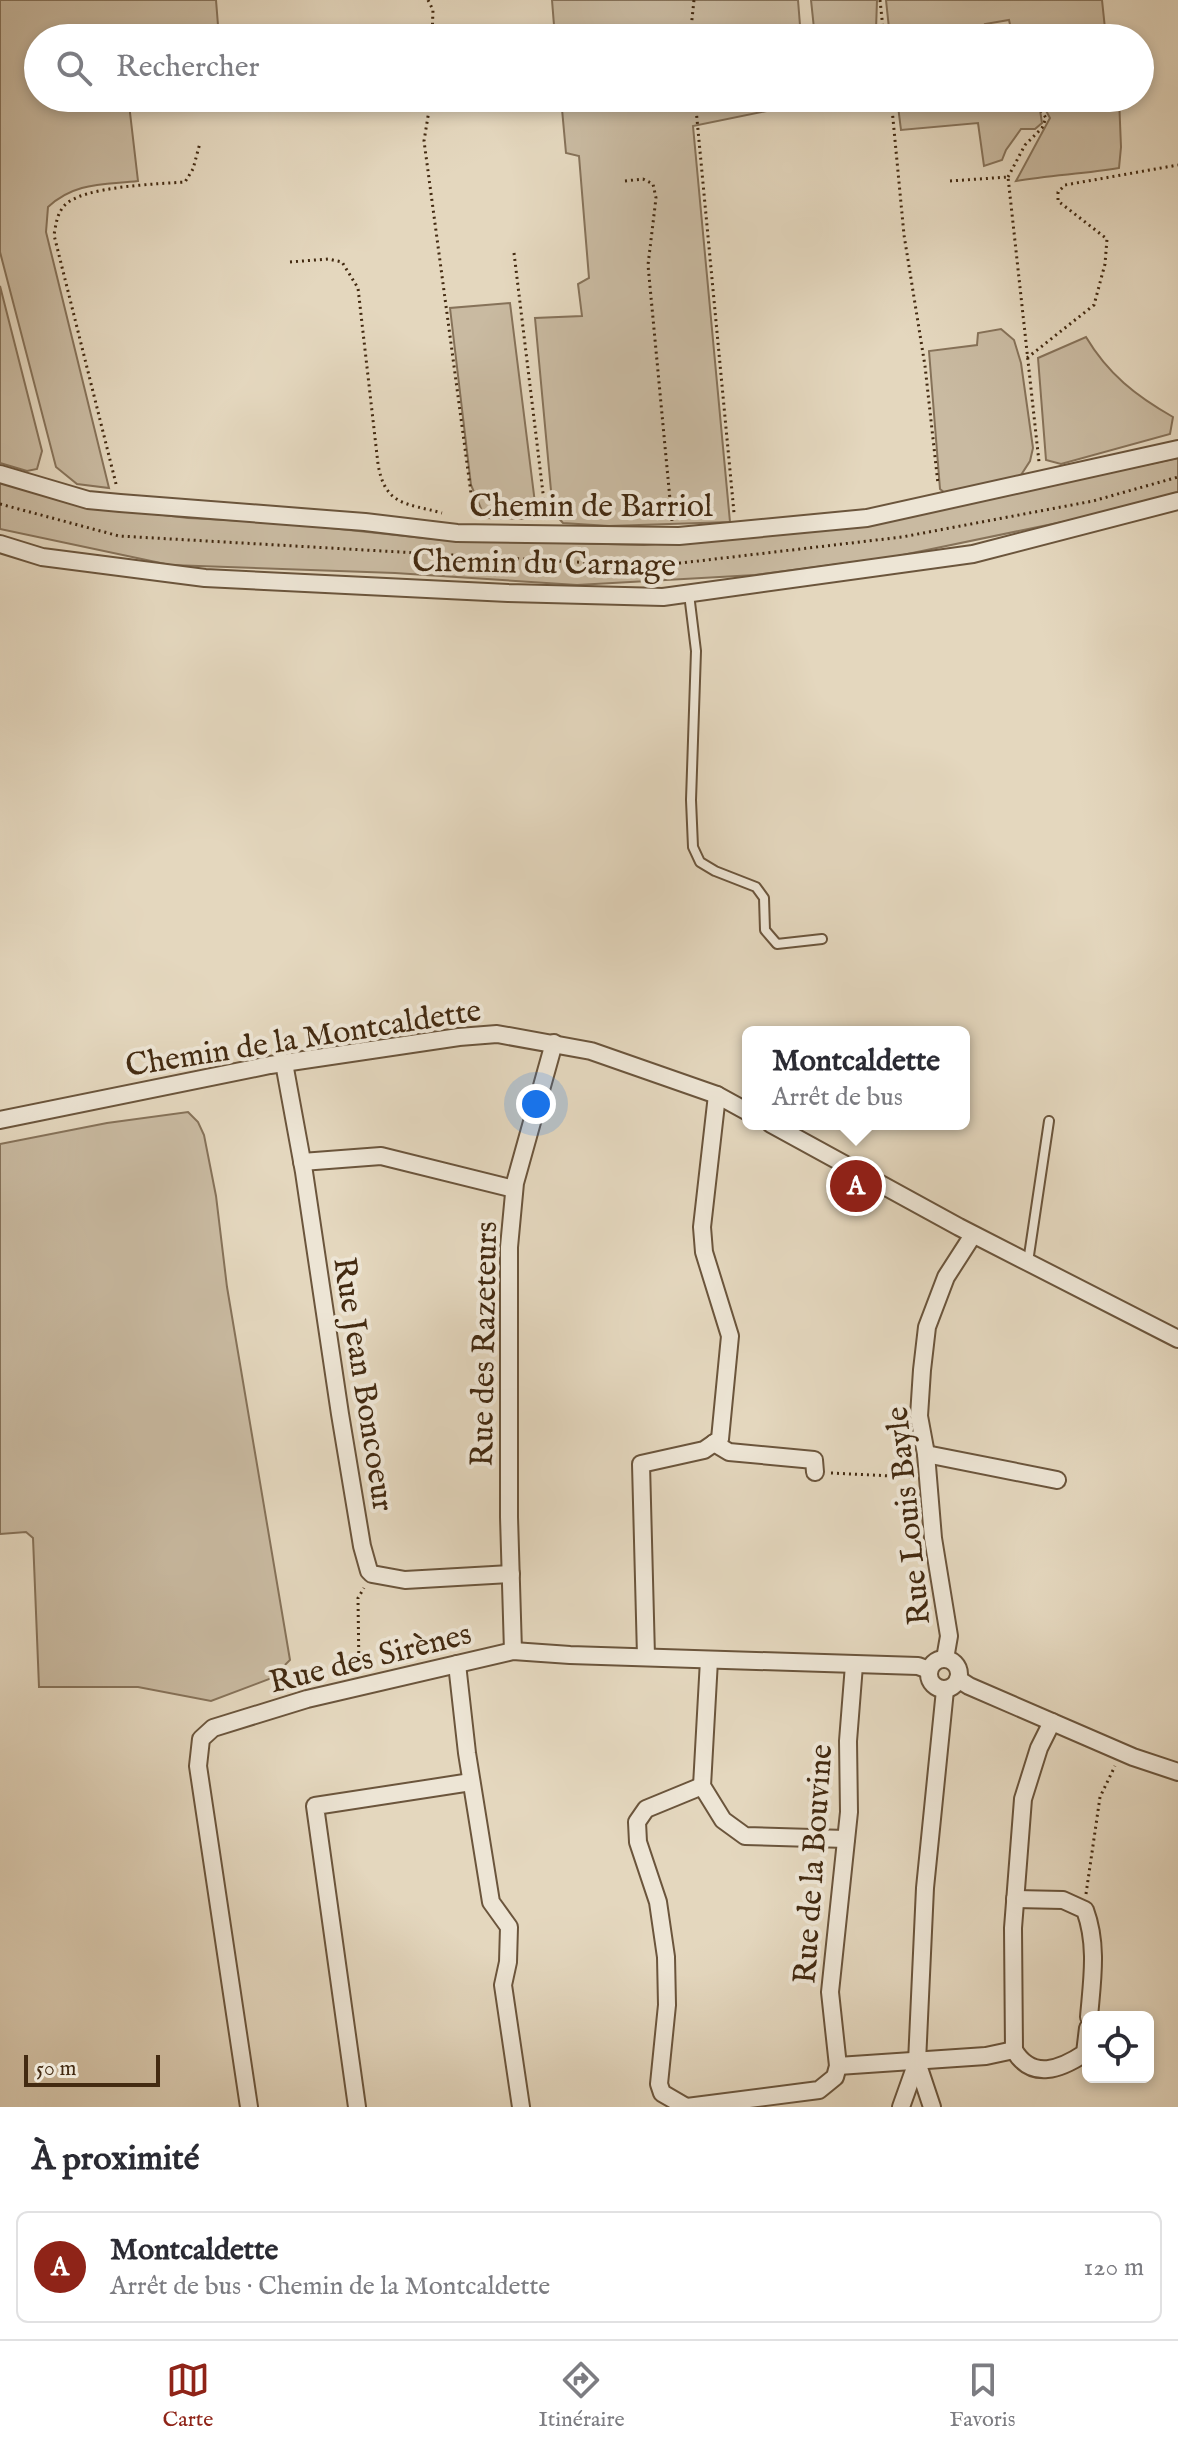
<!DOCTYPE html>
<html lang="fr">
<head>
<meta charset="utf-8">
<style>
  body { margin:0; font-family:"IM FELL English",serif; background:#f2f2f3; color:#2b2b33 }
  .controls { position:absolute; right:24px; bottom:24px; display:grid; overflow:hidden; border-radius:12px; box-shadow:0 4px 12px #0003 }
  .controls button { width:72px; height:72px; display:grid; place-items:center; padding:0; border:0; border-bottom:2px solid #e1e1e2; background:#fff; color:#2b2b33; font:40px sans-serif }
  .scale { position:absolute; left:24px; bottom:20px; width:136px; box-sizing:border-box; padding-left:8px; border:4px solid #432a11; border-top:0; font-size:22px; line-height:28px; white-space:nowrap; color:#432a11; -webkit-text-stroke:6px #ede5d5; paint-order:stroke }
  .you { position:absolute; left:536px; top:1104px; width:28px; height:28px; margin:-20px; border:6px solid #fff; border-radius:50%; background:#1a73e8; box-shadow:0 0 0 12px #1a73e833 }
  .badge { display:grid; place-items:center; width:52px; height:52px; border-radius:50%; background:#8f2418; color:#fff; font-size:26px; font-weight:700 }
  .pin { position:absolute; translate:-50% -50%; border:4px solid #fff; box-shadow:0 2px 8px #0006 }
  .popup { position:absolute; left:742px; top:1026px; width:228px; height:104px; box-sizing:border-box; display:grid; place-content:center; border-radius:12px; background:#fff; filter:drop-shadow(0 2px 6px #0005); font-size:26px; white-space:nowrap; color:#7c7c81 }
  .popup b { font-size:30px; color:#2b2b33 }
  .popup::after { content:''; position:absolute; left:50%; top:100%; margin-left:-16px; border:16px solid transparent; border-top-color:#fff }
  .list { margin:0; padding:0; list-style:none }
  h2 { display:flex; justify-content:space-between; align-items:center; height:104px; margin:0; padding:0 32px; font-size:34px }
  h2 small { font-size:26px; font-weight:400; color:#7c7c81 }
  .list li { display:grid; grid-template-columns:52px 1fr auto; gap:24px; align-items:center; box-sizing:border-box; height:112px; margin:0 16px 16px; padding:0 16px; border:2px solid #e1e1e2; border-radius:12px }
  .list b { display:block; font-size:30px; white-space:nowrap }
  .list p { margin:0; font-size:26px; white-space:nowrap; color:#7c7c81 }
  .list em { font-size:26px; font-style:normal; color:#7c7c81 }
  .icon { flex:none; width:44px; height:44px; fill:none; stroke:currentColor; stroke-width:2; stroke-linecap:round; stroke-linejoin:round }
  .map { position:relative; flex:none; width:1178px; height:2107px; overflow:hidden }
  .search { position:absolute; background:#fff; box-shadow:0 4px 12px #0003; left:24px; right:24px; top:24px; height:88px; display:flex; align-items:center; gap:20px; box-sizing:border-box; padding:0 28px; border-radius:44px; color:#7c7c81; font-size:30px }
  .sheet { height:232px; background:#fff }
  nav { display:flex; justify-content:space-around; align-items:center; box-sizing:border-box; height:112px; border-top:2px solid #e1e1e2; background:#fff; font-size:22px; color:#7c7c81 }
  nav a { display:grid; justify-items:center; gap:4px }
  nav .on { color:#8f2418 }
  .map>svg:first-child { display:block }
</style>
</head>
<body>
<div class="map">
<svg width="1178" height="2107" viewBox="0 0 1178 2107">
  <rect width="100%" height="100%" fill="#e4d7be"/>
  <filter id="stains"><feTurbulence type="fractalNoise" baseFrequency=".0025" numOctaves="4"/><feColorMatrix values="0 0 0 0 .2 0 0 0 0 .09 0 0 0 0 .02 0 0 0 .5 -.17"/></filter>
  <radialGradient id="worn" r=".72"><stop offset=".6" stop-color="#630" stop-opacity="0"/><stop offset="1" stop-color="#630" stop-opacity=".3"/></radialGradient>
  <g fill="#c9baa1" stroke="#867259" stroke-width="2">
    <path d="M 0,0 L 216,0 L 219,38 L 38,38 L 38,98 L 174,98 L 129,104 L 138,181 C 103,185 75,182 48,207 L 46,232 L 109,488 L 77,484 L 56,467 L 0,252 Z"/>
    <path d="M 552,0 L 798,0 L 801,38 L 555,38 Z"/>
    <path d="M 811,0 L 877,0 L 876,30 L 815,38 Z"/>
    <path d="M 886,0 L 1102,0 L 1106,38 L 1013,38 L 1009,20 L 985,24 L 988,38 L 890,38 Z"/>
    <path d="M 561,98 L 805,98 L 806,103 L 693,126 L 730,522 L 609,526 L 563,523 L 553,512 L 535,318 L 582,316 L 578,284 L 589,278 L 579,156 L 566,153 Z"/>
    <path d="M 897,98 L 1030,98 L 1040,110 L 1042,123 L 1035,129 L 1021,129 L 1006,150 L 1002,160 L 984,166 L 978,123 L 901,130 Z"/>
    <path d="M 1039,98 L 1119,98 L 1121,147 L 1119,168 C 1084,174 1050,175 1016,181 L 1050,118 Z"/>
    <path d="M 0,286 L 42,451 L 37,469 L 27,471 L 0,463 Z"/>
    <path d="M 510,303 L 537,519 L 485,518 L 471,485 L 450,308 Z"/>
    <path d="M 1001,329 L 1014,340 L 1021,363 L 1033,448 L 1030,461 L 1019,478 L 945,493 L 940,489 L 929,351 L 977,345 L 978,333 Z"/>
    <path d="M 1086,337 C 1108,374 1136,396 1173,417 L 1170,434 L 1061,464 L 1046,460 L 1038,358 Z"/>
    <path d="M 1178,458 L 1178,494 L 1125,509 L 893,557 L 755,575 L 577,585 L 395,573 L 170,565 L 0,529 L 0,482 L 105,508 L 188,518 L 284,523 L 433,539 L 644,545 L 858,526 Z"/>
    <path d="M 188,1112 L 198,1122 L 204,1135 L 216,1196 L 227,1287 L 290,1660 L 272,1678 L 211,1701 L 138,1687 L 39,1687 L 33,1538 L 26,1532 L 0,1534 L 0,1144 L 107,1123 Z"/>
  </g>
  <g fill="none" stroke-linecap="round" stroke-linejoin="round">
    <defs>
      <g id="service">
        <path d="M 689,594 L 696,651 L 691,800 L 693,847 L 700,862 L 715,871 L 756,887 L 764,898 L 765,930 L 777,944 L 822,939"/>
        <path d="M 1028,1262 L 1049,1121"/>
      </g>
      <g id="minor">
        <path d="M 0,474 L 88,500 L 120,503 L 365,522 L 457,533 L 679,536 L 867,518 L 1178,449"/>
        <path d="M 0,544 L 42,557 L 205,578 L 508,593 L 663,597 L 973,554 L 1178,501"/>
        <path d="M 284,1063 L 304,1172 L 340,1414 L 362,1546 L 369,1571 L 372,1574 L 405,1580 L 511,1574"/>
        <path d="M 0,1120 L 270,1065 L 459,1037 L 497,1034 L 591,1051 L 717,1095 L 748,1112"/>
        <path d="M 771,1124 L 959,1227 L 1178,1339"/>
        <path d="M 302,1162 L 381,1156 L 514,1189"/>
        <path d="M 714,1443 L 729,1452 L 814,1460 L 815,1472"/>
        <path d="M 926,1454 L 1057,1480"/>
        <path d="M 513,1651 L 509,1517 L 509,1247 L 515,1183 L 554,1043"/>
        <path d="M 646,1656 L 641,1464 L 704,1450 L 720,1439 L 730,1336 L 704,1252 L 702,1227 L 717,1095"/>
        <circle cx="944" cy="1674" r="15"/>
        <path d="M 945,1659 L 949,1636 L 933,1538 L 926,1454 L 919,1416 L 922,1370 L 927,1327 L 946,1277 L 973,1235"/>
        <path d="M 709,1660 L 702,1786 L 723,1820 L 745,1836 L 846,1839"/>
        <path d="M 457,1664 L 467,1753 L 491,1902 L 509,1927 L 508,1962 L 503,1985 L 521,2107"/>
        <path d="M 958,1679 L 969,1686 L 1133,1757 L 1178,1772"/>
        <path d="M 1052,1722 L 1039,1748 L 1023,1799 L 1013,1928 L 1014,2050 C 1032,2081 1061,2069 1085,2053 L 1088,2028"/>
        <path d="M 1015,1899 L 1063,1900 L 1085,1910 C 1098,1945 1092,1981 1089,2017"/>
        <path d="M 917,2062 L 932,2107"/>
        <path d="M 838,2066 L 986,2056 L 1014,2050"/>
        <path d="M 249,2107 L 198,1766 L 201,1739 L 213,1728 L 307,1699 L 513,1651 L 570,1655 L 918,1666 L 929,1670"/>
        <path d="M 357,2107 L 315,1806 L 471,1782"/>
        <path d="M 686,2107 L 662,2093 L 659,2084 L 667,2005 L 666,1957 L 658,1902 L 638,1842 L 637,1822 L 646,1809 L 702,1786"/>
        <path d="M 687,2107 L 819,2090 L 835,2077 L 838,2066 L 830,1992 L 849,1812 L 848,1741 L 854,1665"/>
        <path d="M 901,2107 L 917,2062 L 925,1888 L 945,1690"/>
      </g>
    </defs>
    <use href="#service" stroke="#6b553c" stroke-width="12"/>
    <use href="#minor" stroke="#6b553c" stroke-width="20"/>
    <g stroke="#432a11" stroke-width="3" stroke-dasharray="2 4" stroke-linecap="butt">
      <path d="M 428,0 L 433,10 L 432,38"/>
      <path d="M 880,0 L 884,38"/>
      <path d="M 690,38 L 694,0"/>
      <path d="M 431,98 L 424,141 L 474,516"/>
      <path d="M 695,98 L 734,513"/>
      <path d="M 891,98 L 904,235 L 925,366 L 938,484"/>
      <path d="M 1008,177 L 1025,145 L 1042,128 L 1046,118 L 1033,98"/>
      <path d="M 625,181 L 643,179 L 653,184 L 656,198 L 648,265 L 672,521"/>
      <path d="M 950,181 L 1008,177 L 1039,462"/>
      <path d="M 514,253 L 546,518"/>
      <path d="M 290,262 L 328,259 L 342,262 L 358,288 L 378,464 C 385,506 406,503 442,513"/>
      <path d="M 1027,358 L 1094,305 L 1105,264 L 1107,239 L 1058,201 L 1058,192 L 1065,185 L 1178,165"/>
      <path d="M 116,484 L 54,235 C 56,224 57,214 64,206 C 81,186 159,184 185,182 L 193,169 L 200,143"/>
      <path d="M 0,504 L 119,536 L 593,563 L 681,563 L 902,537 L 1093,501 L 1178,477"/>
      <path d="M 831,1473 L 912,1477"/>
      <path d="M 359,1671 L 358,1598 L 364,1588"/>
      <path d="M 1086,1894 L 1100,1797 L 1115,1766"/>
    </g>
    <use href="#service" stroke="#ede5d5" stroke-width="8"/>
    <use href="#minor" stroke="#ede5d5" stroke-width="16"/>
  </g>
  <g text-anchor="middle" stroke-width="8" stroke-linejoin="round" paint-order="stroke">
    <g font-size="32" fill="#432a11" stroke="#ede5d5">
      <text x="591" y="516">Chemin de Barriol</text>
      <text transform="translate(544 562) rotate(1)" y="11">Chemin du Carnage</text>
      <text transform="translate(303 1037) rotate(-9)" y="11">Chemin de la Montcaldette</text>
      <text transform="translate(483 1344) rotate(-89)" y="11">Rue des Razeteurs</text>
      <text transform="translate(365 1384) rotate(81)" y="11">Rue Jean Boncoeur</text>
      <text transform="translate(907 1516) rotate(-96)" y="11">Rue Louis Bayle</text>
      <text transform="translate(370 1657) rotate(-14)" y="11">Rue des Sirènes</text>
      <text transform="translate(812 1864) rotate(-86)" y="11">Rue de la Bouvine</text>
    </g>
  </g>
  <rect width="100%" height="100%" filter="url(#stains)"/>
  <rect width="100%" height="100%" fill="url(#worn)"/>
</svg>
<div class="controls">
<button><svg class="icon" aria-label="locate" viewBox="0 0 24 24"><circle cx="12" cy="12" r="6"/><path d="M12 2v4M12 18v4M2 12h4M18 12h4"/></svg></button>
</div>
<div class="scale">50 m</div>
<div class="you"></div>
<div class="pin badge" style="left:856px;top:1186px">A</div>
<div class="popup"><b>Montcaldette</b>Arrêt de bus</div>
<div class="search"><svg class="icon" aria-label="search" viewBox="0 0 24 24"><circle cx="10" cy="10" r="6"/><path d="M15 15l6 6"/></svg>Rechercher</div>
</div>
<section class="sheet">
<h2>À proximité<small></small></h2>
<ul class="list">
<li><span class="badge">A</span><div><b>Montcaldette</b><p>Arrêt de bus · Chemin de la Montcaldette</p></div><em>120 m</em></li>
</ul>
</section>
<nav>
<a class="on"><svg class="icon" aria-label="map" viewBox="0 0 24 24"><path d="M3 6l6-2 6 2 6-2v14l-6 2-6-2-6 2zM9 4v14M15 6v14"/></svg>Carte</a>
<a><svg class="icon" aria-label="directions" viewBox="0 0 24 24"><path d="M12 3l9 9-9 9-9-9zM9 14v-3h6M13 9l2 2-2 2"/></svg>Itinéraire</a>
<a><svg class="icon" aria-label="saved" viewBox="0 0 24 24"><path d="M7 4h10v16l-5-4-5 4z"/></svg>Favoris</a>
</nav>
</body>
</html>
